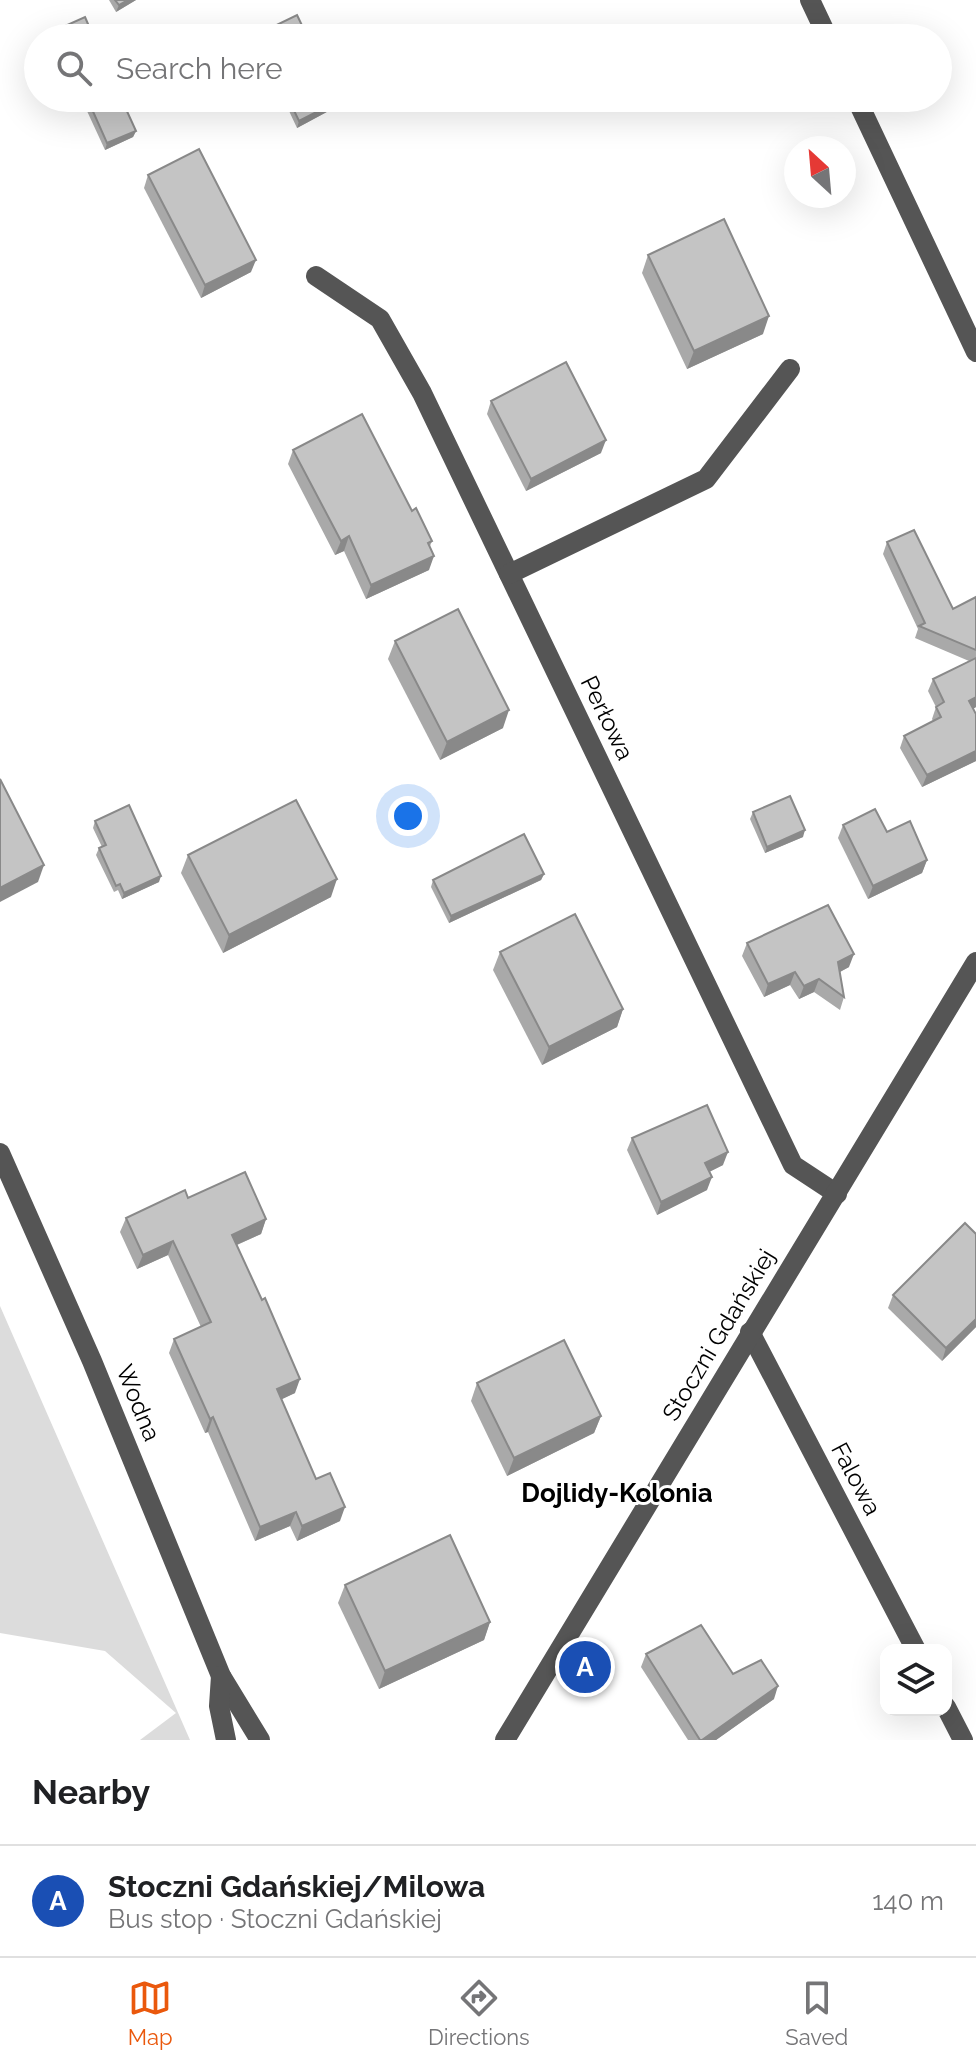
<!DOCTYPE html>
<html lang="en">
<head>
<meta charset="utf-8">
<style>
  body { margin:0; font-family:Raleway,sans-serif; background:#f2f2f2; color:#202124 }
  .controls { position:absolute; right:24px; bottom:24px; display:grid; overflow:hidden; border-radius:16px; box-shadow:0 8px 32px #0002 }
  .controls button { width:72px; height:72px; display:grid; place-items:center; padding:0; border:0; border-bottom:2px solid #e0e0e0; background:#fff; color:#202124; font:40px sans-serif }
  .compass { position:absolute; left:784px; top:136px; width:72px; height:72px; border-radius:50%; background:#fff; box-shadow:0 8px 32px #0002; rotate:334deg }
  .you { position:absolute; left:408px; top:816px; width:28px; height:28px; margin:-20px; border:6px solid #fff; border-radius:50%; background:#1a73e8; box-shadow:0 0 0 12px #1a73e833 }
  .badge { display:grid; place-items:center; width:52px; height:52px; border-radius:50%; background:#ea580c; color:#fff; font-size:26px; font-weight:700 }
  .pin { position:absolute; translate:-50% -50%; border:4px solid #fff; box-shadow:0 2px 8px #0006 }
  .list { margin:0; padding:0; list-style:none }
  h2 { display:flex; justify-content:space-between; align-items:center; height:104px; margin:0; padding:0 32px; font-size:34px }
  h2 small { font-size:26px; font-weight:400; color:#757577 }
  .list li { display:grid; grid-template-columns:52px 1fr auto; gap:24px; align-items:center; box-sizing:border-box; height:112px; padding:0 32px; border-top:2px solid #e0e0e0 }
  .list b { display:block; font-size:30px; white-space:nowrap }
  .list p { margin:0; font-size:26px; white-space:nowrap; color:#757577 }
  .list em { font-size:26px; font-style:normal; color:#757577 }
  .icon { flex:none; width:44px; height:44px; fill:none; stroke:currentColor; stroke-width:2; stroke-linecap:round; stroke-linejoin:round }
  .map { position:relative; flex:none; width:976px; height:1740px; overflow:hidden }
  .search { position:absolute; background:#fff; box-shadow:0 8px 32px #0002; left:24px; right:24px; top:24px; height:88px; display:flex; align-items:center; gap:20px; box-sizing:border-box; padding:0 28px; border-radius:44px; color:#757577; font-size:30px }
  .sheet { height:216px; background:#fff }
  nav { display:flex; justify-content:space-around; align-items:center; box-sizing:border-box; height:112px; border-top:2px solid #e0e0e0; background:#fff; font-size:22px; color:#757577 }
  nav a { display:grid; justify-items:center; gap:4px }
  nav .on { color:#ea580c }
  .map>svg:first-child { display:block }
</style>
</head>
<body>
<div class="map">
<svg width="976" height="1740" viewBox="0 0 976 1740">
  <rect width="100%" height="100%" fill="#fff"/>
  <path fill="#dcdcdc" d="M 0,1306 L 190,1740 L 140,1740 L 176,1713 L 105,1651 L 0,1633 Z"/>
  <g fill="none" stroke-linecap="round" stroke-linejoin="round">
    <g stroke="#555" stroke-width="20">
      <path d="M 810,0 L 828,38"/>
      <path d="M 856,98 L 976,352"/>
      <path d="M 316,276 L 380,319 L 422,393 L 793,1165 L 837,1194"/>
      <path d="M 509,574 L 706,479 L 790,369"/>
      <path d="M 0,1153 L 92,1361 L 221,1676 L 260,1740"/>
      <path d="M 750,1332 L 916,1650"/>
      <path d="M 221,1676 L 219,1706 L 226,1740"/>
      <path d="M 946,1707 L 963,1740"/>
      <path d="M 505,1740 L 976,962"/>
    </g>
  </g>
  <g fill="#a9a9a9">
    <path d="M 109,0 L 136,0 L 116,12 Z"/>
    <path d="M 81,98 L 121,98 L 136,131 L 133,137 L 105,150 Z"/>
    <path d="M 283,98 L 337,98 L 338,101 L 336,107 L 297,128 Z"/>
    <path d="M 148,175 L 251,272 L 201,298 L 144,188 Z"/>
    <path d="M 648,255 L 763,334 L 687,369 L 642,273 Z"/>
    <path d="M 491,401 L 601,453 L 526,491 L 487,414 Z"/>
    <path d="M 293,450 L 412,511 L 432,541 L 430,546 L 429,570 L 366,599 L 344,551 L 335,555 L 288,464 Z"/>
    <path d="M 887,542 L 953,609 L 976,597 L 976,707 L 973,709 L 976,714 L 976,761 L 922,787 L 900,748 L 904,736 L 933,721 L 932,719 L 936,707 L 928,691 L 933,679 L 969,661 L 915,638 L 918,629 L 883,554 Z"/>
    <path d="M 395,641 L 503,728 L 440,760 L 388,659 Z"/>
    <path d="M 753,812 L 803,837 L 765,853 L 750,819 Z"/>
    <path d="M 95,821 L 159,882 L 122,899 L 118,890 L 114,892 L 96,855 L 99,848 L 102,847 L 93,828 Z"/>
    <path d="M 843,825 L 887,832 L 927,860 L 922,873 L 868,899 L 838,838 Z"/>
    <path d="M 188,855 L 331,897 L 223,953 L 181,873 Z"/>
    <path d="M 544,874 L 541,880 L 449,923 L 431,887 L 433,880 Z"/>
    <path d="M 747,943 L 849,967 L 840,972 L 844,997 L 840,1010 L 814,992 L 799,999 L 790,985 L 764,997 L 742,956 Z"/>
    <path d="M 500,952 L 623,1009 L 617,1027 L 542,1065 L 493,970 Z"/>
    <path d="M 632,1138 L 723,1165 L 709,1172 L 707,1190 L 657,1215 L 627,1150 Z"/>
    <path d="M 188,1198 L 266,1219 L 261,1234 L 237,1245 L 295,1393 L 281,1399 L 316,1479 L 340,1521 L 297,1541 L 290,1526 L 255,1541 L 208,1432 L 205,1433 L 169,1353 L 174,1339 L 201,1327 L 168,1255 L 137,1269 L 120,1232 L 126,1218 Z"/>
    <path d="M 976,1234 L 976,1327 L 942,1361 L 888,1308 L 893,1295 Z"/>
    <path d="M 477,1383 L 601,1416 L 594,1433 L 507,1476 L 471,1401 Z"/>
    <path d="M 345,1585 L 490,1622 L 484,1640 L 379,1689 L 338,1603 Z"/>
    <path d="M 646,1654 L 733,1674 L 774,1699 L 716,1740 L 688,1740 L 641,1667 Z"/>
  </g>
  <g fill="#898989">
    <path d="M 128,0 L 136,0 L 116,12 L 119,5 Z"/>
    <path d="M 338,101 L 336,107 L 297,128 L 299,121 Z"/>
    <path d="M 136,131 L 133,137 L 105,150 L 107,143 Z"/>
    <path d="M 256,260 L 251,272 L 201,298 L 205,285 Z"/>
    <path d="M 769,316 L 763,334 L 687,369 L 694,351 Z"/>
    <path d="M 606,440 L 601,453 L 526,491 L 531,479 Z"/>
    <path d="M 349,536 L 344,551 L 335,555 L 341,541 Z"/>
    <path d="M 434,556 L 429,570 L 366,599 L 371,585 Z"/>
    <path d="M 976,697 L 976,707 L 965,713 L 969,701 Z"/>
    <path d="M 509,710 L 503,728 L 440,760 L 447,742 Z"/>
    <path d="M 976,751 L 976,761 L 922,787 L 927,775 Z"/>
    <path d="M 805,830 L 803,837 L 765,853 L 767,847 Z"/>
    <path d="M 927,860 L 922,873 L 868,899 L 873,886 Z"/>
    <path d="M 44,865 L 38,882 L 0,902 L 0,888 Z"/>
    <path d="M 544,874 L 541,880 L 449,923 L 451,916 Z"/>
    <path d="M 161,876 L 159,882 L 122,899 L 124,893 Z"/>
    <path d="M 337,879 L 331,897 L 223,953 L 229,935 Z"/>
    <path d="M 854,954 L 849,967 L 834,975 L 838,962 Z"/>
    <path d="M 795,972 L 790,985 L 764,997 L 768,984 Z"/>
    <path d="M 819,979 L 814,992 L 799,999 L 804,986 Z"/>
    <path d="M 623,1009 L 617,1027 L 542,1065 L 549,1047 Z"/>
    <path d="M 728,1152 L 723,1165 L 701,1176 L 705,1163 Z"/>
    <path d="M 712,1177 L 707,1190 L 657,1215 L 661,1202 Z"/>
    <path d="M 266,1219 L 261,1234 L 227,1249 L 232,1235 Z"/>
    <path d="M 173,1241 L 168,1255 L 137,1269 L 143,1255 Z"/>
    <path d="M 976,1319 L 976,1327 L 942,1361 L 946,1348 Z"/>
    <path d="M 300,1379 L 295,1393 L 272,1404 L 277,1389 Z"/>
    <path d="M 601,1416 L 594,1433 L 507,1476 L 514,1458 Z"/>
    <path d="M 213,1417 L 208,1432 L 205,1433 L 210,1419 Z"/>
    <path d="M 345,1507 L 340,1521 L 297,1541 L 302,1526 Z"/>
    <path d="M 296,1512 L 290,1526 L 255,1541 L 260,1527 Z"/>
    <path d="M 490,1622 L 484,1640 L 379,1689 L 385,1671 Z"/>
    <path d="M 778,1686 L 774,1699 L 716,1740 L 702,1740 Z"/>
  </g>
  <g fill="#c4c4c4" stroke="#898989" stroke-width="2">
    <path d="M 115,0 L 128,0 L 119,5 Z"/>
    <path d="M 297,15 L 308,38 L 260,38 L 258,34 Z"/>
    <path d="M 85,17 L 94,38 L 60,38 L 56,30 Z"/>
    <path d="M 87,98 L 121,98 L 136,131 L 107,143 Z"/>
    <path d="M 288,98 L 337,98 L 338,101 L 299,121 Z"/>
    <path d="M 199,149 L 256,260 L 205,285 L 148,175 Z"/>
    <path d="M 724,219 L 769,316 L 694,351 L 648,255 Z"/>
    <path d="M 566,362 L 606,440 L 531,479 L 491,401 Z"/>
    <path d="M 362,414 L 412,511 L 416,508 L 432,541 L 428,543 L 434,556 L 371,585 L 349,536 L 341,541 L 293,450 Z"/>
    <path d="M 914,530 L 953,609 L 976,597 L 976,650 L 919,626 L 925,623 L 887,542 Z"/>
    <path d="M 458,609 L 509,710 L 447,742 L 395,641 Z"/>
    <path d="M 976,658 L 976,697 L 969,701 L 976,714 L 976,751 L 927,775 L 904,736 L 941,717 L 936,707 L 944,702 L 933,679 Z"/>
    <path d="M 0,779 L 44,865 L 0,888 Z"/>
    <path d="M 790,796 L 805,830 L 767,847 L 753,812 Z"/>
    <path d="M 296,800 L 337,879 L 229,935 L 188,855 Z"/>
    <path d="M 129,805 L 161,876 L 124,893 L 120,884 L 116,886 L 99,848 L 106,845 L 95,821 Z"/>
    <path d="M 875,809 L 887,832 L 910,821 L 927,860 L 873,886 L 843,825 Z"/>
    <path d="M 524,834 L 544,874 L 451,916 L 433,880 Z"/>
    <path d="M 828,905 L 854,954 L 838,962 L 844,997 L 819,979 L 804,986 L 795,972 L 768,984 L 747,943 Z"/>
    <path d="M 575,914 L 623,1009 L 549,1047 L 500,952 Z"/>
    <path d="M 707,1105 L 728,1152 L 705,1163 L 712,1177 L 661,1202 L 632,1138 Z"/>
    <path d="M 245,1172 L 266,1219 L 232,1235 L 262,1300 L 265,1298 L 300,1379 L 277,1389 L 316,1479 L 330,1473 L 345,1507 L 302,1526 L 296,1512 L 260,1527 L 213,1417 L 210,1419 L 174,1339 L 211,1322 L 173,1241 L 143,1255 L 126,1218 L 185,1190 L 188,1198 Z"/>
    <path d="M 965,1223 L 976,1234 L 976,1319 L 946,1348 L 893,1295 Z"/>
    <path d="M 564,1340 L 601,1416 L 514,1458 L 477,1383 Z"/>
    <path d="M 450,1535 L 490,1622 L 385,1671 L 345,1585 Z"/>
    <path d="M 701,1625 L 733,1674 L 761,1660 L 778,1686 L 702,1740 L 700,1740 L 646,1654 Z"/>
  </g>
  <g text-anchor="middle" stroke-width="6" stroke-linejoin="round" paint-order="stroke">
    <g font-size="24" fill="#000" stroke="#fff">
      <text transform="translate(607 718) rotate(64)" y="8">Perłowa</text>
      <text transform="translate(719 1335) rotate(-59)" y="8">Stoczni Gdańskiej</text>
      <text transform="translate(138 1403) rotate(68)" y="8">Wodna</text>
      <text transform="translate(856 1479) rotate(62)" y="8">Falowa</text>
    </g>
    <g font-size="26" font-weight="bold" fill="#000" stroke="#fff">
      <text x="617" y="1502">Dojlidy-Kolonia</text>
    </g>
  </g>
</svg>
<div class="controls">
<button><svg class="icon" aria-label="layers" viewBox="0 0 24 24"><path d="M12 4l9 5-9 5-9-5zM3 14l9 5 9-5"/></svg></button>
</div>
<svg class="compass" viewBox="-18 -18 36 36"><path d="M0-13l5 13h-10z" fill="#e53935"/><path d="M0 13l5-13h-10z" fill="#757577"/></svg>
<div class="you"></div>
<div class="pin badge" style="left:585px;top:1667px;background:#1a4fb4">A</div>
<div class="search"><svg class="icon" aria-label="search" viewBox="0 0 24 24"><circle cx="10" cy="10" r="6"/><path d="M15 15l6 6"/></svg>Search here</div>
</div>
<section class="sheet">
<h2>Nearby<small></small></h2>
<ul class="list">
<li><span class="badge" style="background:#1a4fb4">A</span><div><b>Stoczni Gdańskiej/Milowa</b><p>Bus stop · Stoczni Gdańskiej</p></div><em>140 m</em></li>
</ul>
</section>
<nav>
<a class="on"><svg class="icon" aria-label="map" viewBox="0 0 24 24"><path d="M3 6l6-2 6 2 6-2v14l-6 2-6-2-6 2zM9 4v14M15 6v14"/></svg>Map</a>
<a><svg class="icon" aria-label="directions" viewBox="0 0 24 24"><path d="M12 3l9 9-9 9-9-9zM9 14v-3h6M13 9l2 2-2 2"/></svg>Directions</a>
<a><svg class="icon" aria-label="saved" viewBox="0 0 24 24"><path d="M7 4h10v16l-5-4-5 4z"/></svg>Saved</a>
</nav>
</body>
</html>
